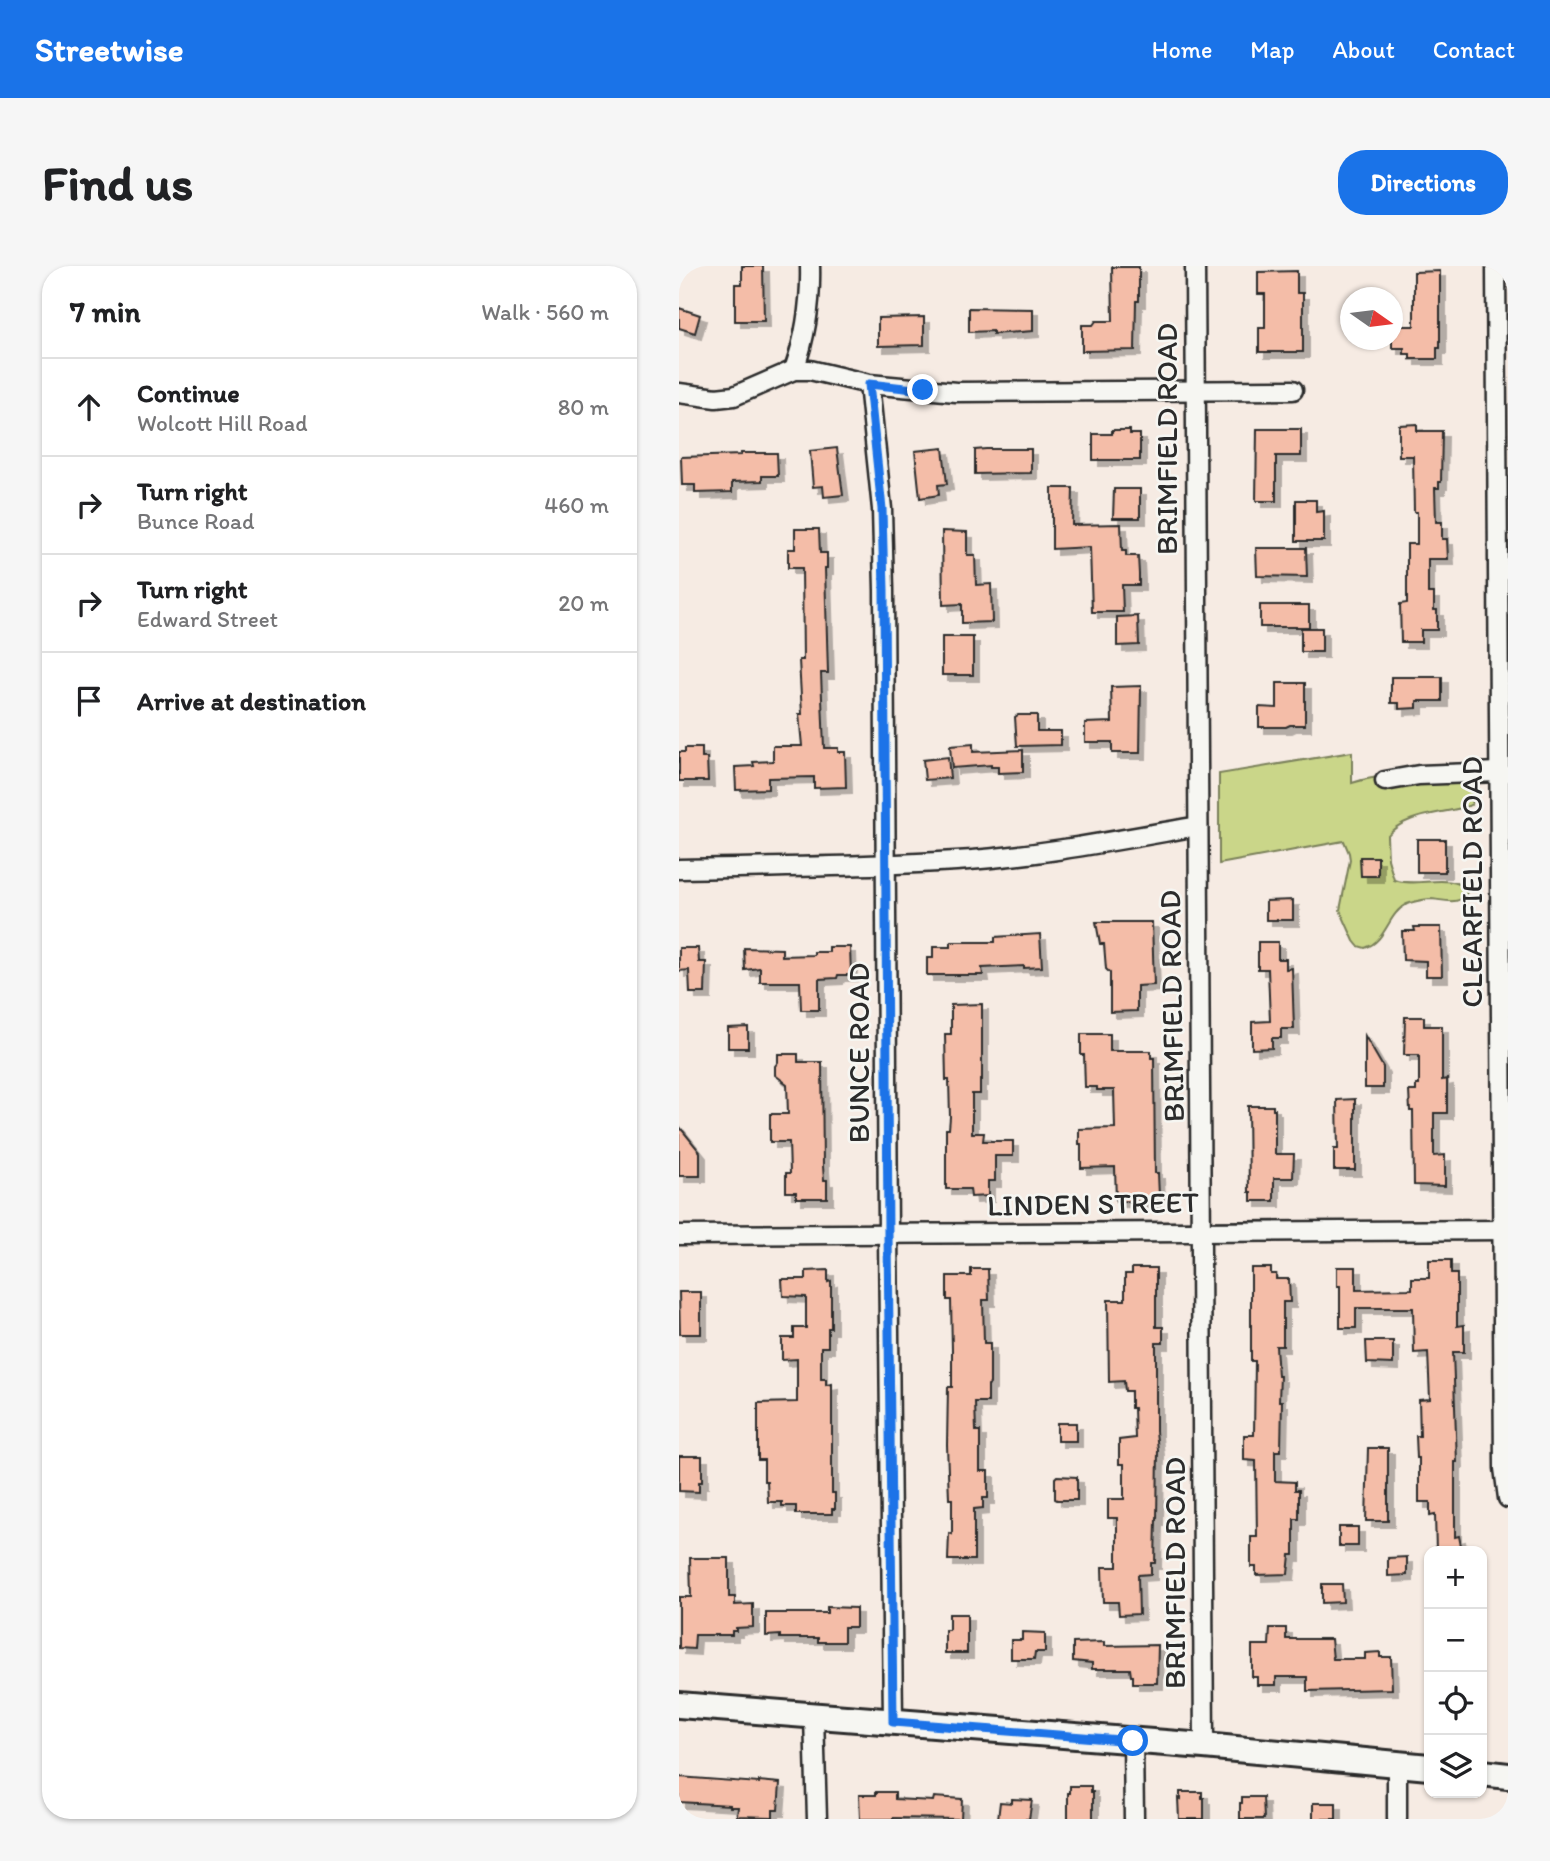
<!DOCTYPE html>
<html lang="en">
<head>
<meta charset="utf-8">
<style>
  body { margin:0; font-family:Itim,sans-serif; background:#f6f6f6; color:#202124 }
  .controls { position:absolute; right:21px; bottom:21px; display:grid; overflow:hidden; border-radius:14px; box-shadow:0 2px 5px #0004 }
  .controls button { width:63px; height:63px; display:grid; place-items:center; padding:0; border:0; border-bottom:2px solid #e0e0e0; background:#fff; color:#202124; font:35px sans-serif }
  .compass { position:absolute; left:661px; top:21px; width:63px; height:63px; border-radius:50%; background:#fff; box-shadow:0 2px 5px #0004; rotate:104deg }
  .stop { position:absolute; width:21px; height:21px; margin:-16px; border:5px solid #1a73e8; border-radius:50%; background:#fff }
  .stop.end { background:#1a73e8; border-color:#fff; box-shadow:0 2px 7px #0008 }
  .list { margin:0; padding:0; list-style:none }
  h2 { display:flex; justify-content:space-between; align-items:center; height:91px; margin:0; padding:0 28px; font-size:30px }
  h2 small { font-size:23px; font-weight:400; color:#757577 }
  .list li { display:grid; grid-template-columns:46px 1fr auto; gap:21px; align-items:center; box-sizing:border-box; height:98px; padding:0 28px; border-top:2px solid #e0e0e0 }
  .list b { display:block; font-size:26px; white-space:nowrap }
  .list p { margin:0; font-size:23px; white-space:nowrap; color:#757577 }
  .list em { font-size:23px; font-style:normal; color:#757577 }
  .icon { flex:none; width:38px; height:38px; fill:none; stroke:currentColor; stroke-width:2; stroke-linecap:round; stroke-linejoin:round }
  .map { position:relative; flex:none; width:829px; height:1553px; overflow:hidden; border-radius:28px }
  header { display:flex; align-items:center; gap:42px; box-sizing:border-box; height:98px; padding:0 35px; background:#1a73e8; color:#fff }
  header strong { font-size:33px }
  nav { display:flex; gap:38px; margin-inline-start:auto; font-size:24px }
  .intro { display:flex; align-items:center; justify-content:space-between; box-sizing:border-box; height:168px; padding:0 42px }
  h1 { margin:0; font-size:49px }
  .button { padding:18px 32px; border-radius:28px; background:#1a73e8; color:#fff; font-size:24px; font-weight:700 }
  main { display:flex; gap:42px; padding:0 42px }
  aside { flex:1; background:#fff; border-radius:28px; box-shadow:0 2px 5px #0004 }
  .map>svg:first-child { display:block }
</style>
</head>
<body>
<header>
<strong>Streetwise</strong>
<nav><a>Home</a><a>Map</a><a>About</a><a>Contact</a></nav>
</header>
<div class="intro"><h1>Find us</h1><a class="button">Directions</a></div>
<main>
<aside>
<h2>7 min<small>Walk · 560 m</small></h2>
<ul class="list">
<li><svg class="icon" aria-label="ahead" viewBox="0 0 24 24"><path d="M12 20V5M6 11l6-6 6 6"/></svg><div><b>Continue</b><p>Wolcott Hill Road</p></div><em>80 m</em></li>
<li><svg class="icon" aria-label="right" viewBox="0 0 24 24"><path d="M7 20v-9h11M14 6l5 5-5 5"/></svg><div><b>Turn right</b><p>Bunce Road</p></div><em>460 m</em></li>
<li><svg class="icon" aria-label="right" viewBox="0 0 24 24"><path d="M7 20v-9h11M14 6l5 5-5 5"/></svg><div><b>Turn right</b><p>Edward Street</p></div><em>20 m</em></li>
<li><svg class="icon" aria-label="arrive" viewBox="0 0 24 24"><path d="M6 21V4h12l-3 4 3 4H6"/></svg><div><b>Arrive at destination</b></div></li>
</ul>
</aside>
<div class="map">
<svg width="829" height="1553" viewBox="0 0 829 1553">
  <defs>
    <filter id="shadow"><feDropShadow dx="6" dy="6" stdDeviation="0" flood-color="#0004"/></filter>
  </defs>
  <rect width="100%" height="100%" fill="#f6ebe3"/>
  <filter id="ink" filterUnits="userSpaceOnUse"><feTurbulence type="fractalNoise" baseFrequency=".0143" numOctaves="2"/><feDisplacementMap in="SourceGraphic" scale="14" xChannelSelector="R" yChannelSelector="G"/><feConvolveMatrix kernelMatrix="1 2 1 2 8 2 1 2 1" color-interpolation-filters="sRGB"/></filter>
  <g filter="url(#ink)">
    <path fill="#cad689" stroke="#7a805a" stroke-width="2" d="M 673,486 L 673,517 C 713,504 753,510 794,514 C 795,522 797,532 792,539 C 765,549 727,546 708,570 L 709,593 L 715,614 C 738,622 771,606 789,624 C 782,642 764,633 750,633 C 743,634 733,636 728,638 C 708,648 708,675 686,682 L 679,680 L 675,675 L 661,644 L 671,594 L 670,587 L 665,575 L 540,598 L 540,508 Z"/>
    <g fill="#f4bda8" stroke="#2b2b2b" stroke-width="2" filter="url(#shadow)">
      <path d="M 63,0 L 84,0 L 85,55 L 56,55 L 56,18 L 63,18 Z"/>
      <path d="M 433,1 L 460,1 L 460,35 L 457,35 L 456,84 L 403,85 L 403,59 L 414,59 L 417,55 L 434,55 Z"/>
      <path d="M 618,5 L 618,27 L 624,27 L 624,86 L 580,86 L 580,62 L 586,62 L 586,28 L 579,28 L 579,6 Z"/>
      <path d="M 761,5 L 761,82 L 758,82 L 758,93 L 731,93 L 731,88 L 725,88 L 725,82 L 713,82 L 713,60 L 735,60 L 735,6 Z"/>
      <path d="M 0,42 L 21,49 L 16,67 L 0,62 Z"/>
      <path d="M 290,42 L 354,43 L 354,65 L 314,68 L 314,65 L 290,66 Z"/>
      <path d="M 245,51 L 245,79 L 199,80 L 199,52 Z"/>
      <path d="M 738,158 L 738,165 L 763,165 L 762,216 L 760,216 L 760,222 L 756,222 L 757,256 L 763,256 L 763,273 L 768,273 L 769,293 L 749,293 L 749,327 L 755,327 L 755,344 L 758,344 L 758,364 L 742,364 L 742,376 L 722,376 L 721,338 L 728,337 L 728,278 L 738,278 L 738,246 L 735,246 L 734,190 L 720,190 L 720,159 Z"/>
      <path d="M 578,163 L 622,163 L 622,190 L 597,190 L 597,235 L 577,235 Z"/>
      <path d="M 433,164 L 451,164 L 451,168 L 461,168 L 461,194 L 414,194 L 414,168 L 433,168 Z"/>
      <path d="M 158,182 L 164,229 L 145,231 L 144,220 L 134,221 L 131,185 Z"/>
      <path d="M 264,182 L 268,218 L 259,219 L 260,229 L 241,232 L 236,185 Z"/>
      <path d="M 307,183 L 352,183 L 352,207 L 296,208 L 296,184 Z"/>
      <path d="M 62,187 L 98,187 L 99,210 L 83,210 L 83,215 L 53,216 L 53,226 L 16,227 L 16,219 L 3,219 L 2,191 L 62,189 Z"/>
      <path d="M 373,222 L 394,222 L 393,259 L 442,258 L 443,285 L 447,285 L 447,290 L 459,290 L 460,308 L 460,319 L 443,319 L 444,346 L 413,346 L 411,281 L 373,283 Z"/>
      <path d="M 435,223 L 461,223 L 461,252 L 434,252 Z"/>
      <path d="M 617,234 L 637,234 L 637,246 L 645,245 L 645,275 L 617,275 Z"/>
      <path d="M 116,263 L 140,263 L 141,287 L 148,287 L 148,302 L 146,302 L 149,407 L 142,407 L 145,482 L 159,482 L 159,486 L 166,486 L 167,521 L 135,522 L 135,511 L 89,512 L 89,523 L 57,524 L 56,501 L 75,500 L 74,496 L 94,495 L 94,480 L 123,480 L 120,448 L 123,448 L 120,394 L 124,394 L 123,302 L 109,302 L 109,283 L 116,283 Z"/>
      <path d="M 263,265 L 288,266 L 288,289 L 296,289 L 297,319 L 312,318 L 313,356 L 283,357 L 283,338 L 264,339 Z"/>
      <path d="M 577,282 L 627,282 L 628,311 L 578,310 Z"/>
      <rect x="581" y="339" width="49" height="22"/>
      <path d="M 459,350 L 460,379 L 438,380 L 438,351 Z"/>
      <rect x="622" y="362" width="21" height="24"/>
      <rect x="263" y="371" width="31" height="38"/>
      <path d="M 712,411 L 763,411 L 763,435 L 738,435 L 738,442 L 720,443 L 720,437 L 712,437 Z"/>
      <path d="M 598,417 L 626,417 L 626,459 L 611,459 L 607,461 L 580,461 L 580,441 L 598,442 Z"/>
      <path d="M 462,420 L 461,487 L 433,487 L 433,476 L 406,476 L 406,457 L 433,456 L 432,421 Z"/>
      <path d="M 339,449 L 358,449 L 358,465 L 382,465 L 382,479 L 338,480 L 336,451 Z"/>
      <path d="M 294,478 L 294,486 L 344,484 L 344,506 L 319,507 L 319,501 L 312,501 L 312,499 L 273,502 L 271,480 Z"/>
      <path d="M 6,482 L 23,482 L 23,492 L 28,492 L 29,515 L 0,515 L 0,486 L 6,486 Z"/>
      <path d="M 269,491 L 271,512 L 246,514 L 244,494 Z"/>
      <rect x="738" y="573" width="28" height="33"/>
      <path d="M 681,591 L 699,591 L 699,610 L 682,610 Z"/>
      <path d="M 614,634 L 614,654 L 587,654 L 587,635 Z"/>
      <path d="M 417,656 L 473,656 L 475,719 L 458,720 L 458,745 L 431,746 L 431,707 L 427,703 L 425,678 L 421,678 Z"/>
      <path d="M 735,661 L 762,661 L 763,710 L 747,710 L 747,695 L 724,694 L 723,665 L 736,665 Z"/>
      <path d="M 361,668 L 363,701 L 345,702 L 345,700 L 303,702 L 304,709 L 248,709 L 248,692 L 254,692 L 254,681 L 272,681 L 272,676 L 316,676 L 316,671 Z"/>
      <path d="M 579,676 L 599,676 L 599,693 L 607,693 L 607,703 L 613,702 L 615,763 L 602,763 L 602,772 L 593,772 L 593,782 L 573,783 L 573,756 L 591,755 L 589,703 L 579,703 Z"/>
      <path d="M 150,681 L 171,681 L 172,709 L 159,709 L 158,712 L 140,713 L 140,744 L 122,744 L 121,716 L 81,716 L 81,702 L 66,704 L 65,682 L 103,683 L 103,690 L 135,689 L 135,686 L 150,686 Z"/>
      <path d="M 0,682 L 19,682 L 20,696 L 27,696 L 26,727 L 11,727 L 10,704 L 0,705 Z"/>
      <path d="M 303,738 L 303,814 L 301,814 L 301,828 L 293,828 L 293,867 L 305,867 L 304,875 L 334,875 L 334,890 L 316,890 L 316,915 L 309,915 L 309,930 L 292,931 L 291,923 L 267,923 L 267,863 L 270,863 L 271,851 L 270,814 L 267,814 L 266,768 L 272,768 L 272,739 Z"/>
      <path d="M 726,751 L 745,751 L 745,760 L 763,760 L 763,814 L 768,813 L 768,847 L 755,847 L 755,890 L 766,889 L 766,920 L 735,919 L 734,845 L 731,845 L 730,825 L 737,825 L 737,819 L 740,819 L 740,789 L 725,789 Z"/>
      <path d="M 69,761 L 69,782 L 49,782 L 49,762 Z"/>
      <path d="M 402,768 L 431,768 L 431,785 L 472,785 L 472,792 L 475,792 L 476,907 L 479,907 L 480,930 L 476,930 L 476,936 L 437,935 L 436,901 L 402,902 L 402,878 L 400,878 L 400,863 L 436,862 L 435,824 L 418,824 L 418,821 L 406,821 L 405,789 L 402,789 Z"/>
      <path d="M 686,770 L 704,801 L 704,822 L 686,822 Z"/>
      <path d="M 99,788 L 119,788 L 119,796 L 143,796 L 144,900 L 145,914 L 148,914 L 148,932 L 117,932 L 117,926 L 107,926 L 107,907 L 111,907 L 110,876 L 91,876 L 91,848 L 109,848 L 108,818 L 96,809 L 96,800 L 99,796 Z"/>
      <path d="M 676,833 L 676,904 L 655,904 L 655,883 L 659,883 L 658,834 Z"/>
      <path d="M 569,840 L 594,840 L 594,843 L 596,843 L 596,888 L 615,888 L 614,912 L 595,912 L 595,935 L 572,935 L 572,926 L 570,926 Z"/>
      <path d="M 0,860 L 21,886 L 21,910 L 0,910 Z"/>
      <path d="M 750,994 L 772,994 L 772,1008 L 778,1008 L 778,1060 L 785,1059 L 785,1086 L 774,1086 L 778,1196 L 776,1196 L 776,1271 L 780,1270 L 783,1285 L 757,1285 L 756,1249 L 751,1250 L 751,1236 L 740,1236 L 740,1192 L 738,1192 L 737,1170 L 741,1170 L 740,1134 L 751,1133 L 749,1086 L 735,1087 L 734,1042 L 677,1042 L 677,1062 L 661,1062 L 661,1020 L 658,1020 L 658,1001 L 677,1001 L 677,1024 L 733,1023 L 733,1012 L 750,1012 Z"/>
      <path d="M 453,1002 L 477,1002 L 477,1061 L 484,1061 L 484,1077 L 477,1077 L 477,1165 L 479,1184 L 478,1254 L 477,1254 L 476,1297 L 472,1297 L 472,1308 L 459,1309 L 460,1348 L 440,1349 L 439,1336 L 424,1336 L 423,1301 L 438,1301 L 438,1252 L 429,1252 L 429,1233 L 445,1233 L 445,1198 L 440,1198 L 440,1174 L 456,1172 L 455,1142 L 452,1142 L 452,1125 L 446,1125 L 445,1115 L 430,1116 L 429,1034 L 446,1034 L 446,1008 L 453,1008 Z"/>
      <path d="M 572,1002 L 592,1002 L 592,1008 L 597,1008 L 597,1013 L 610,1013 L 611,1036 L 604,1036 L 604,1080 L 597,1080 L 599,1110 L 601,1110 L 600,1135 L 603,1135 L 602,1183 L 601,1183 L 601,1185 L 596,1185 L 596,1215 L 616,1216 L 616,1224 L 620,1224 L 620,1253 L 615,1253 L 615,1289 L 611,1289 L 609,1308 L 577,1309 L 577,1301 L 572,1301 L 572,1271 L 578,1271 L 577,1195 L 565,1194 L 565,1169 L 575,1169 L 576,1095 L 572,1095 Z"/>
      <path d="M 292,1003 L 309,1003 L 310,1034 L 304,1034 L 305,1077 L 311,1077 L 311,1118 L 309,1119 L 309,1136 L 296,1136 L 297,1165 L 301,1165 L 301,1205 L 309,1205 L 309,1232 L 304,1232 L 304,1242 L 295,1243 L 295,1294 L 269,1294 L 270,1267 L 273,1268 L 273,1233 L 270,1233 L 268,1179 L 269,1121 L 273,1121 L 273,1084 L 272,1034 L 268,1034 L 268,1010 L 292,1010 Z"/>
      <path d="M 149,1004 L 149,1016 L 152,1015 L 152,1062 L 149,1062 L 149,1081 L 142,1081 L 142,1113 L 147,1113 L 147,1119 L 153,1118 L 153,1227 L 156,1227 L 156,1243 L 153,1243 L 153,1248 L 117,1248 L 117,1240 L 103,1240 L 103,1236 L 89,1236 L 88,1215 L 85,1215 L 85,1194 L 79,1194 L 79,1137 L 118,1136 L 118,1093 L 103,1094 L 103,1072 L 115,1072 L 115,1062 L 127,1062 L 127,1031 L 104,1030 L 103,1013 L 127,1013 L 127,1005 Z"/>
      <path d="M 0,1026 L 22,1026 L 22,1068 L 1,1068 Z"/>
      <path d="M 687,1075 L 714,1075 L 714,1098 L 688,1097 Z"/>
      <rect x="378" y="1157" width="19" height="18"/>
      <path d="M 689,1182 L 709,1182 L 709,1255 L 687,1255 Z"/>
      <path d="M 0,1190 L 23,1190 L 23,1216 L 20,1216 L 20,1226 L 0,1225 Z"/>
      <path d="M 378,1210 L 398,1211 L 398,1234 L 378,1234 L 376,1233 L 376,1212 Z"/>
      <rect x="660" y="1261" width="19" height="19"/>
      <path d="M 728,1291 L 728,1309 L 709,1310 L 709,1292 Z"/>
      <path d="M 11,1292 L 50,1292 L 50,1331 L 56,1331 L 56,1339 L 74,1338 L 74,1361 L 57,1362 L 57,1365 L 53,1365 L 53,1369 L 16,1369 L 15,1383 L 0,1382 L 0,1331 L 12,1331 Z"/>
      <path d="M 643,1318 L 663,1318 L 664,1336 L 643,1337 Z"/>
      <path d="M 148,1341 L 177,1342 L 177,1361 L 165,1361 L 165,1376 L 139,1376 L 139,1372 L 101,1372 L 101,1369 L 87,1370 L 87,1347 L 148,1347 Z"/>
      <path d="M 270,1348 L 288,1348 L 288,1387 L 266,1387 L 266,1364 L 270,1364 Z"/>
      <path d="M 591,1362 L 607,1362 L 607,1373 L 652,1373 L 654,1393 L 686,1393 L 686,1387 L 701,1386 L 701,1391 L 712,1391 L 713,1423 L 628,1425 L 628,1411 L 597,1411 L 597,1419 L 578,1419 L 578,1411 L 573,1411 L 573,1379 L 590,1379 Z"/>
      <path d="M 343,1366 L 366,1367 L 366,1386 L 356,1386 L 355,1393 L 332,1393 L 332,1374 L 343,1374 Z"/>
      <path d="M 425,1376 L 425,1380 L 479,1379 L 478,1417 L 454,1417 L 454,1410 L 452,1410 L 451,1403 L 413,1403 L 413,1397 L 394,1395 L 394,1377 Z"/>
      <path d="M 0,1511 L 80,1517 L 80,1515 L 101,1517 L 99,1544 L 94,1544 L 94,1551 L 58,1550 L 59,1541 L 51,1541 L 51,1539 L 0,1536 Z"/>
      <path d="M 391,1520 L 412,1520 L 412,1526 L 414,1526 L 414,1553 L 389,1553 L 389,1527 L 391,1527 Z"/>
      <path d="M 197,1526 L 216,1526 L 216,1533 L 254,1535 L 255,1531 L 283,1533 L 282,1553 L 214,1552 L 214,1553 L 181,1553 L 180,1529 L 197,1529 Z"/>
      <path d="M 501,1526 L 523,1526 L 523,1532 L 525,1532 L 525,1553 L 500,1553 L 499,1532 L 501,1533 Z"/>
      <path d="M 563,1531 L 584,1531 L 585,1553 L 561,1553 L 561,1537 L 563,1537 Z"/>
      <path d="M 333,1533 L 353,1534 L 350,1553 L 319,1553 L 321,1536 L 333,1537 Z"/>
      <rect x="634" y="1537" width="23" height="16"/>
    </g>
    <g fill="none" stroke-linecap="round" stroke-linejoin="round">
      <defs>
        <g id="street">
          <path d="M 516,0 L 525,1480"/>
          <path d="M 817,0 L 825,1202 L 829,1232"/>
          <path d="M 115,104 C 127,70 132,36 131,0"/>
          <path d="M 190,118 L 203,243 L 205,324 L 209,968 L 214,1456"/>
          <path d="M 0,127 L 37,132 L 55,130 L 115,104 L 131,104 L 190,118 L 277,126 L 614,124"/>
          <path d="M 706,515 L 740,509 L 820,506"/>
          <path d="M 0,603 C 92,601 185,601 277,595 C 358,590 439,574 519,560"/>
          <path d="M 0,969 L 829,964"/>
          <path d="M 135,1450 L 138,1553"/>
          <path d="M 454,1475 L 455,1553"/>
          <path d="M 718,1497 L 718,1553"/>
        </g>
        <g id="secondary">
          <path d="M 0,1439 L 525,1480 L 750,1501"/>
          <path d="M 803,1507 L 829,1510"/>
        </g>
      </defs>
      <use href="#street" stroke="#2b2b2b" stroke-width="23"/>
      <use href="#secondary" stroke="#2b2b2b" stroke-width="30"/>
      <use href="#street" stroke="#f6f6f2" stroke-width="18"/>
      <use href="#secondary" stroke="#f6f6f2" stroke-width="24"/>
    </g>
  </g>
  <g fill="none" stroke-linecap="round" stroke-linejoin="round" filter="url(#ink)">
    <path stroke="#1a73e8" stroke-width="9" d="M 244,124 L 190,118 L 203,243 L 205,324 L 209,968 L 214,1456 L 454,1475"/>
  </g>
  <g text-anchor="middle" stroke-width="5" stroke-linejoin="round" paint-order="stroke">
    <g font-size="30" fill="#2b2b2b" stroke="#f6f6f2">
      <text transform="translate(488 173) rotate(-90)" y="10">BRIMFIELD ROAD</text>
      <text transform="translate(793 616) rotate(-90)" y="10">CLEARFIELD ROAD</text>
      <text transform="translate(493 740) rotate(-91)" y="10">BRIMFIELD ROAD</text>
      <text transform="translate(180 787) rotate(-90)" y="10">BUNCE ROAD</text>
      <text transform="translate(414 938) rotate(-1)" y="10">LINDEN STREET</text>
      <text transform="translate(496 1307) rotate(-90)" y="10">BRIMFIELD ROAD</text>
    </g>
  </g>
</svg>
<div class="controls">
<button>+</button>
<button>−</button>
<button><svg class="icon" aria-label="locate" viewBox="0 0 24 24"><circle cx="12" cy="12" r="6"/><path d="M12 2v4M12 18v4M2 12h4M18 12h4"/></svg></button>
<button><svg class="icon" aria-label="layers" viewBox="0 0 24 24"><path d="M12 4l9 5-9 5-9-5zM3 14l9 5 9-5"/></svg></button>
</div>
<svg class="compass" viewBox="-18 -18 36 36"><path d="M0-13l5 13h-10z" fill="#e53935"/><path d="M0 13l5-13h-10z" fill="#757577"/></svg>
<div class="stop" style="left:454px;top:1475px"></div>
<div class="stop end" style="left:244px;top:124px"></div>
</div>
</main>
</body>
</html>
